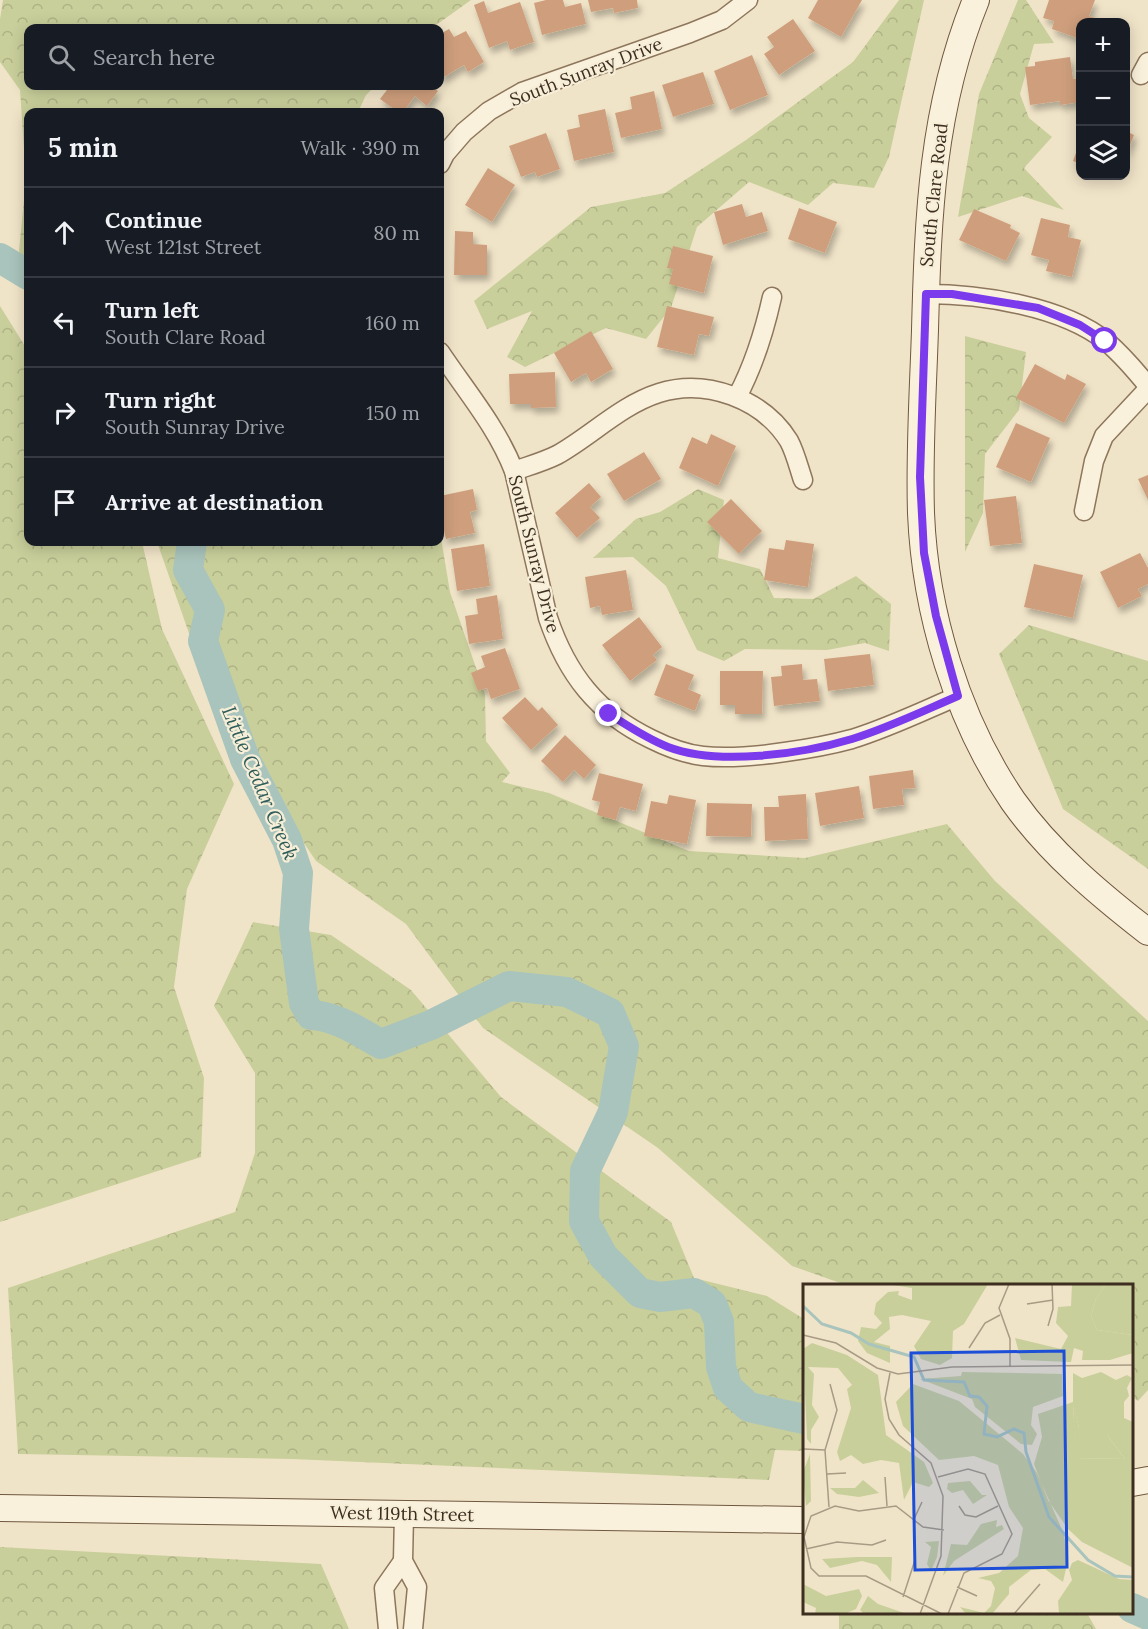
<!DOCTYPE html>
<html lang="en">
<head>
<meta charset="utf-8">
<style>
  body { margin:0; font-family:Lora,serif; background:#242831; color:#f1f3f6 }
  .controls { position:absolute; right:18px; top:18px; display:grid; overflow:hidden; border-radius:12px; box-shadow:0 3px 15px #0003 }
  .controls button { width:54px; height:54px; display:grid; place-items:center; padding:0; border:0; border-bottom:2px solid #363941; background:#171b24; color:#f1f3f6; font:30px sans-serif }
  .stop { position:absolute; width:18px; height:18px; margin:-14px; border:4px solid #7c3aed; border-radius:50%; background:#fff }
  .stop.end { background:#7c3aed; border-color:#fff; box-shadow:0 2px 6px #0008 }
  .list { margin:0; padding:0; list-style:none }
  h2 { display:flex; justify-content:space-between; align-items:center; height:78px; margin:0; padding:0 24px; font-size:26px }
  h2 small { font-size:20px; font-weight:400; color:#9ea1a6 }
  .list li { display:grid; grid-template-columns:39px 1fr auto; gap:18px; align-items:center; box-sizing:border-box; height:90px; padding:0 24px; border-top:2px solid #363941 }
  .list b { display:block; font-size:22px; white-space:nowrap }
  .list p { margin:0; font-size:20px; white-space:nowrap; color:#9ea1a6 }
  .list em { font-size:20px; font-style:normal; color:#9ea1a6 }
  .icon { flex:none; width:33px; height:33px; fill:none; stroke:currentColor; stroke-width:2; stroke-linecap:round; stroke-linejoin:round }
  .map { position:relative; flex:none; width:1148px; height:1629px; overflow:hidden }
  .search { position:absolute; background:#171b24; box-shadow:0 3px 15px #0003; left:24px; top:24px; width:420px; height:66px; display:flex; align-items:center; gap:15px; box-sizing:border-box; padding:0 21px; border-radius:12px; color:#9ea1a6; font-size:22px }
  .panel { position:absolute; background:#171b24; box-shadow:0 3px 15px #0003; left:24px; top:108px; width:420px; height:438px; border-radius:12px }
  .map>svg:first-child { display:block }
</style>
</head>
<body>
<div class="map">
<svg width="1148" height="1629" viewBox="0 0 1148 1629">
  <defs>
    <pattern id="forest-crowns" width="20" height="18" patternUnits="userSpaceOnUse" patternTransform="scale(1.5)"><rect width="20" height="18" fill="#c9cf9b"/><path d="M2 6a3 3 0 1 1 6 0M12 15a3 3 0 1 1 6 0" fill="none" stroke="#aeb285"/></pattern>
    <filter id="shadow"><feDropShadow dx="3" dy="5.5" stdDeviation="3" flood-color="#0004"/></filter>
  </defs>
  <rect width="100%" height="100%" fill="#f0e4c8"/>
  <g fill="url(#forest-crowns)">
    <path d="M 3,0 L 471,0 L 432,28 L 28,28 L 28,86 L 375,86 L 366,95 L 358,112 L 28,112 L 28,271 L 19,251 L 26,179 L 20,90 L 0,62 L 0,19 Z"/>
    <path d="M 899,0 L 924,0 L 889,157 L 874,188 L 833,183 L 808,205 L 749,182 L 697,227 L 671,308 L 646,339 L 606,328 L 525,367 L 507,357 L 532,311 L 487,329 L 474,301 L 591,207 L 665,193 L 746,140 L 853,62 Z"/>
    <path d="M 1018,0 L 1026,0 L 1054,43 L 1034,44 L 1020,94 L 1029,118 L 1052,137 L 1024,168 L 1064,210 L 1022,196 L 958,217 L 979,94 Z"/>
    <path d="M 0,306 L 28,351 L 28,542 L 142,542 L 162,629 L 234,784 L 187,889 L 174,987 L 204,1078 L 201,1157 L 0,1222 Z"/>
    <path d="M 965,336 L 1026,352 L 1019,410 L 985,454 L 983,513 L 965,552 Z"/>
    <path d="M 698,489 L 724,500 L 718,558 L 760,569 L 774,598 L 813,599 L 856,576 L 891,604 L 889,651 L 865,643 L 827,650 L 745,649 L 724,661 L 697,650 L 666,586 L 633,557 L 593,558 L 636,519 L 660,512 Z"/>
    <path d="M 440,532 L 450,592 L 485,694 L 486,741 L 510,773 L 502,782 L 549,793 L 689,851 L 805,858 L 947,824 L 995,881 L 1148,1021 L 1148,1390 L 1138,1401 L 1132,1397 L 1132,1286 L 846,1285 L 792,1266 L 658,1148 L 483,1028 L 406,924 L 316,861 L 218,716 L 157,542 L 440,542 Z"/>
    <path d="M 1029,625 L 1148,661 L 1148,869 L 1063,809 L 999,654 Z"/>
    <path d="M 253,922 L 331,935 L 411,990 L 501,1097 L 671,1222 L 694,1278 L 767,1296 L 804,1319 L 804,1451 L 775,1450 L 769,1480 L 292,1459 L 18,1454 L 8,1288 L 235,1212 L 255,1153 L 255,1073 L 214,1006 Z"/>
    <path d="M 0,1547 L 321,1564 L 349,1629 L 0,1629 Z"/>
    <path d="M 839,1613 L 1087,1613 L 1096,1629 L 839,1629 Z"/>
  </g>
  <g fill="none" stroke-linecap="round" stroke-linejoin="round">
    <g stroke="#a9c4bc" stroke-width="30">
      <path d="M 0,258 L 28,275"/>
      <path d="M 192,542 L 188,570 L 210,610 L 203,641 L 245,759 L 287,840 L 298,873 L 294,929 L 304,1003 L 311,1015 C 336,1016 359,1032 381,1044 L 431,1025 L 509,986 L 567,992 L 610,1013 L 624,1046 L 613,1112 L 585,1171 L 584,1221 L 603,1256 L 640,1293 L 660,1297 L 694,1293 L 712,1304 L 719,1322 L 721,1367 L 728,1388 L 749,1407 L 804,1419"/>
      <path d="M 1132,1608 L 1148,1615"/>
    </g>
  </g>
  <g fill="#cf9f7d" filter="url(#shadow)">
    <path d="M 546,0 L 563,0 L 565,7 L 581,3 L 586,24 L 542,35 L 534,3 Z"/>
    <path d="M 588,0 L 637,0 L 638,8 L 614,13 L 613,8 L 591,12 Z"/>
    <path d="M 818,0 L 862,0 L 841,37 L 808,18 Z"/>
    <path d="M 1049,0 L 1095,0 L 1089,16 L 1098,19 L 1097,22 L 1080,22 L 1080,39 L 1052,29 L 1054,21 L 1043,18 Z"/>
    <path d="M 484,1 L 488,13 L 520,2 L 534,42 L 510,50 L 507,41 L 489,48 L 474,5 Z"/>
    <path d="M 793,19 L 815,51 L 779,75 L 764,54 L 774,47 L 767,37 Z"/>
    <path d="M 449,29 L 454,37 L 466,31 L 484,62 L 468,72 L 464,65 L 442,78 L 440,74 L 440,46 L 442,45 L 440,34 Z"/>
    <path d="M 752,55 L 768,95 L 730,110 L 714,71 Z"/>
    <path d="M 1070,57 L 1073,79 L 1080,78 L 1080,102 L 1060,105 L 1060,101 L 1030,105 L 1025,67 L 1035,66 L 1035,62 Z"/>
    <path d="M 703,72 L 714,104 L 673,117 L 662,85 Z"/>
    <path d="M 390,86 L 430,86 L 438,91 L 427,106 L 415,96 L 403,112 L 398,112 L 380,99 Z"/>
    <path d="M 654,91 L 662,129 L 621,138 L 615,113 L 632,109 L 630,97 Z"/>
    <path d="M 605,109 L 614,152 L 574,161 L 567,130 L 580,127 L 578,115 Z"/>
    <path d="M 1126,131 L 1134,135 L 1126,155 Z"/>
    <path d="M 546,133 L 560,169 L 537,177 L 535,172 L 521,177 L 509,146 Z"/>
    <path d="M 1080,142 L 1080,164 L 1073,161 Z"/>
    <path d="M 488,168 L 515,185 L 492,222 L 465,205 Z"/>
    <path d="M 742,204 L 746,217 L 762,212 L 768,231 L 723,245 L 714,212 Z"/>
    <path d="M 799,208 L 837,222 L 825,253 L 788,239 Z"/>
    <path d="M 974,209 L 1011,225 L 1010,228 L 1020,233 L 1006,261 L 959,240 Z"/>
    <path d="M 1041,218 L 1070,225 L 1068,237 L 1081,240 L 1072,277 L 1046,271 L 1049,260 L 1031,255 Z"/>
    <path d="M 455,231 L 473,232 L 473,244 L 487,245 L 487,275 L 454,275 Z"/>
    <path d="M 673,246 L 713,256 L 704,293 L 669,284 L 673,269 L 667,268 Z"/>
    <path d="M 667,306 L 714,317 L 709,336 L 699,334 L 694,355 L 657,347 Z"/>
    <path d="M 591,331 L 613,369 L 591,382 L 586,373 L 571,382 L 554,353 Z"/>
    <path d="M 1035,364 L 1065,380 L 1067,374 L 1086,384 L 1064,423 L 1016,398 Z"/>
    <path d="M 555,372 L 556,407 L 531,408 L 531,404 L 510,404 L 509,374 Z"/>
    <path d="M 1016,423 L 1050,438 L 1031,482 L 996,467 Z"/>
    <path d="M 711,434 L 736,446 L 718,486 L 679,468 L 692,437 L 707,444 Z"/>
    <path d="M 644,452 L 661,479 L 624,501 L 607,474 Z"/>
    <path d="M 1148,475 L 1148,500 L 1138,479 Z"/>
    <path d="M 589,483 L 601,497 L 590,507 L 600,518 L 577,538 L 555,513 Z"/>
    <path d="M 473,489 L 477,510 L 470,512 L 475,533 L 446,539 L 443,526 L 440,527 L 440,507 L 442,506 L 440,496 Z"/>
    <path d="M 1016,496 L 1022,543 L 990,546 L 984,500 Z"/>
    <path d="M 731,499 L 762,531 L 739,554 L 707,522 Z"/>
    <path d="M 786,540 L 814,544 L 808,587 L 764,580 L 769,548 L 784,550 Z"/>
    <path d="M 484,544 L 490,586 L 457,591 L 451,549 Z"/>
    <path d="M 1140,553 L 1148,568 L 1148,584 L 1138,589 L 1142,596 L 1118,608 L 1100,572 Z"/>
    <path d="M 1034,564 L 1083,575 L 1073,618 L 1024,607 Z"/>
    <path d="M 626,570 L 633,610 L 602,615 L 600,606 L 590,608 L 585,577 Z"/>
    <path d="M 497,595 L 503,639 L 469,644 L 465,616 L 478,614 L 476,599 Z"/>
    <path d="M 639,617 L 662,647 L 653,655 L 657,660 L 630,681 L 602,645 Z"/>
    <path d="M 505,648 L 520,689 L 491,699 L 487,688 L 478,691 L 471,673 L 485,667 L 481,656 Z"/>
    <path d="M 870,654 L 874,685 L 828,691 L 824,659 Z"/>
    <path d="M 666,664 L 694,675 L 688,689 L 701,695 L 695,711 L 654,695 Z"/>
    <path d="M 802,664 L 803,680 L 817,679 L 820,701 L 774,706 L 771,677 L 782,676 L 781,666 Z"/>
    <path d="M 720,671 L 763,671 L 762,714 L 735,714 L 735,705 L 720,705 Z"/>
    <path d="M 525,697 L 538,711 L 542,707 L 558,725 L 531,750 L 502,718 Z"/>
    <path d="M 565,735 L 596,765 L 584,779 L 574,770 L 563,782 L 541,761 Z"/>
    <path d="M 913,770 L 915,788 L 902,789 L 904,805 L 873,809 L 869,776 Z"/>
    <path d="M 599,773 L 643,784 L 636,811 L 620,807 L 616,820 L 597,815 L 600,802 L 592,800 Z"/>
    <path d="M 859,786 L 864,818 L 820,826 L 815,793 Z"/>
    <path d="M 806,794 L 808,839 L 765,841 L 764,807 L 779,807 L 778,796 Z"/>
    <path d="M 669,795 L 696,800 L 687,844 L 644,836 L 651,801 L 667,804 Z"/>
    <path d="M 707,803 L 752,804 L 751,837 L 706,836 Z"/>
  </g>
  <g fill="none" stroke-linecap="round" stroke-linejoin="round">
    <defs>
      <g id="street">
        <path d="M 1141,75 L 1148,62"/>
        <path d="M 440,164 L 445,154 L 464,132 L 489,111 L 522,92 L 690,33 L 722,20 L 748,0"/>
        <path d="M 926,294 C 980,294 1063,306 1107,342 C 1122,355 1135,370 1148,386"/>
        <path d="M 440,352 C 466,391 497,427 514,471 L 548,618 C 567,674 597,713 651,739 C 667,747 685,754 703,756 C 730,759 758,756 785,752 C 807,749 830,745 852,739 C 888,728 923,711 958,696"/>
        <path d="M 737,397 C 754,365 764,333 772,297"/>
        <path d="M 514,471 C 528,466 543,462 557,455 C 591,436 621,405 659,393 C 706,378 763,399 789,441 C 795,452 799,468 803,480"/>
        <path d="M 1084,511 L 1094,461 L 1104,436 L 1148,389"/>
        <path d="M 404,1514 L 403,1561 L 417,1587 L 413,1629"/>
        <path d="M 388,1629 L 384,1588 L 403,1561"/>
      </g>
      <g id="secondary">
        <path d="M 976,0 C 932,108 928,215 925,330 C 923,391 919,452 921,513 C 925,612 957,719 1013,801 C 1049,852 1099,894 1148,932"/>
        <path d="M 1132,1483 L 1148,1480"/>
        <path d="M 0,1508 L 804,1520"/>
      </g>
    </defs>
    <use href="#street" stroke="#8d765c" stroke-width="21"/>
    <use href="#secondary" stroke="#6f573f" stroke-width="28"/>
    <use href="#street" stroke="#faf1dc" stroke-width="18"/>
    <use href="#secondary" stroke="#faf1dc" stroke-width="26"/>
  </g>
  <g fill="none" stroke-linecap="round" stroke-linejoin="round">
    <path stroke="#7c3aed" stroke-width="8" d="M 609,714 C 628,726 647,739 668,747 C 718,766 802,754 852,739 C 888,728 923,711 958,696 L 936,616 L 924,553 L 920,477 L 926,294 L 952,294 L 1038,308 L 1080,325 L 1105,341"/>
  </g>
  <g text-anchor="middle" stroke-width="4.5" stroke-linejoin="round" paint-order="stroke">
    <g font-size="18" fill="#3d2e20" stroke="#f7eed8">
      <text transform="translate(586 72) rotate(-21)" y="6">South Sunray Drive</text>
      <text transform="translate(934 195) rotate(-84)" y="6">South Clare Road</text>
      <text transform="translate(534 554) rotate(76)" y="6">South Sunray Drive</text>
      <text transform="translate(402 1514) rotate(1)" y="6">West 119th Street</text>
    </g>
    <g font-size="20" font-style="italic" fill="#2f5d5a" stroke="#f7eed8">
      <text transform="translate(260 783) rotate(67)" y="7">Little Cedar Creek</text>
    </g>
  </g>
  <g transform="translate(803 1284)">
    <rect width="330" height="330" fill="#f0e4c8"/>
    <path d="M 303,0 L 330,0 L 330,51 L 294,46 L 288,32 L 293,15 ZM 270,118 L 276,144 L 304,151 L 322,175 L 272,174 Z" fill="#c9cf9b"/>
    <path d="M 83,0 L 185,0 L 161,40 L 150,47 L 149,74 L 137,81 L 118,75 L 111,62 L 128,37 L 99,31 L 86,33 L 87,45 L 71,58 L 87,62 L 87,79 L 64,69 L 55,57 L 58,43 L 73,45 L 79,39 L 71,30 L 73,19 L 85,8 L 96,7 L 95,11 L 109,16 L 109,4 ZM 269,0 L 303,0 L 293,15 L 288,32 L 294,46 L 330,51 L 330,69 L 307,76 L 279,76 L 280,67 L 271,64 L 268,78 L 218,76 L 212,54 L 258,65 L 265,52 L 253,39 L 255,23 L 268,22 ZM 9,59 L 44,71 L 75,91 L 83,151 L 121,178 L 130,199 L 126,203 L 110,198 L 101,216 L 96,179 L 78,176 L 60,180 L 48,171 L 37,177 L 34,168 L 48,124 L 44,105 L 49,101 L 35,84 L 5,83 L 11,90 L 9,121 L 16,133 L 8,146 L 8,160 L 4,155 L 0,65 ZM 159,88 L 259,90 L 260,112 L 230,123 L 228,141 L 234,150 L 229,161 L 218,160 L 172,123 L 169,115 L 117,95 L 158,92 ZM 298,88 L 313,96 L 324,91 L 329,94 L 324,104 L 326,112 L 321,118 L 321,134 L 330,138 L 330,284 L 279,258 L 265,245 L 245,216 L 231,180 L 239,153 L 235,130 L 270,118 L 270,89 L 279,94 ZM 270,120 L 276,144 L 287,157 L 304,151 L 322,175 L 273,174 ZM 110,100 L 156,117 L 220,170 L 234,189 L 261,250 L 265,276 L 260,298 L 242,285 L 228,286 L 206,303 L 206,310 L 189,330 L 163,330 L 157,323 L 181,329 L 188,322 L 192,304 L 188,297 L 175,294 L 196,289 L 215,272 L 220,244 L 206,223 L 195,181 L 171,172 L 136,176 L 100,142 L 93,118 ZM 7,170 L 8,217 L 3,222 L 0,188 ZM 60,196 L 76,209 L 56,213 L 34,210 L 27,204 L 52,204 ZM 167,197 L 179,211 L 184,211 L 170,220 L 160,206 L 149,209 L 144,205 L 145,199 ZM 194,236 L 193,243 L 199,241 L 201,245 L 151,277 L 140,292 L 148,260 L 164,261 L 178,240 ZM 136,257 L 134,273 L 128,287 L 124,280 L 128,263 L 122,258 ZM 54,273 L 89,273 L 88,298 L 74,281 L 59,277 L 27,284 L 19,275 ZM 275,276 L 316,295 L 330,296 L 330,330 L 256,330 L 255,317 L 269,296 L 266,286 L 269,279 ZM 0,300 L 23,312 L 56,305 L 59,312 L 53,325 L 42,330 L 12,330 L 13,324 L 0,318 ZM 65,312 L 75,320 L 104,330 L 61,330 L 57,326 Z" fill="#c9cf9b" fill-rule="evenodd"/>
    <path fill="none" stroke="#a9c4bc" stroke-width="3" d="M 0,22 L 19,40 L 48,49 L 66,60 L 111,73 L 121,96 L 161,98 L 167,112 L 176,113 L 184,122 L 181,150 L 194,153 L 211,145 L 221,149 L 223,168 L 246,233 L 285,276 L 312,292 L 330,293"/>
    <path fill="none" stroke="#a89b85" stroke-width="1.5" d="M 206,0 L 196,24 L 207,55 L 207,83M 224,20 L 250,16M 245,42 L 250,25 L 249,0M 0,51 L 33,59 L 74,84 L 95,90 L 149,83 L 330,81M 166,64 L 182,39 L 197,31M 87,89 L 82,115 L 86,135 L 96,151 L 128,179 L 140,212 L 138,272 L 117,330M 1,165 L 22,166M 24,190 L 43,189M 82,193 L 84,222M 135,193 L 165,185 L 182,190 L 209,250 L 199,270 L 161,289 L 145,330M 156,222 L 162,231 L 173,233 L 195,222M 26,223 L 22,166 L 34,126 L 27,100M 111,235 L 119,218M 3,265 L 34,258 L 69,261 L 83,256M 154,303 L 174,312M 100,313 L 112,276M 139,330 L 63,292 L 16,292 L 8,284 L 1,253 L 8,232 L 32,222 L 56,227 L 93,222 L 120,243 L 141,246M 211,330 L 237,300"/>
    <path fill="#1d4ed8" fill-opacity="0.15" stroke="#1d4ed8" stroke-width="3" d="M 261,67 L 264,283 L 112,286 L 108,69 Z"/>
    <rect width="330" height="330" fill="none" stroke="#3d2e20" stroke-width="3"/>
  </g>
</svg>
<div class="controls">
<button>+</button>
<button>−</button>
<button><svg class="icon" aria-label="layers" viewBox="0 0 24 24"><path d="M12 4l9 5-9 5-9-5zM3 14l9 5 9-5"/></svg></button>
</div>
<div class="stop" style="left:1105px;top:341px"></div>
<div class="stop end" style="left:609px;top:714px"></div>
<div class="search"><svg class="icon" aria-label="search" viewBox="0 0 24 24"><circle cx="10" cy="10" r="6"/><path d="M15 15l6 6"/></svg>Search here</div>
<section class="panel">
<h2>5 min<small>Walk · 390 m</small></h2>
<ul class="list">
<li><svg class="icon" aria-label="ahead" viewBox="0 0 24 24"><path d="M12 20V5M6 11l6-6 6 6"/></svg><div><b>Continue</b><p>West 121st Street</p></div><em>80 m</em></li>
<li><svg class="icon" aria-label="left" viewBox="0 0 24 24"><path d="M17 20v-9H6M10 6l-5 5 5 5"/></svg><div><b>Turn left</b><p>South Clare Road</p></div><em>160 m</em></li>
<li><svg class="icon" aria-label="right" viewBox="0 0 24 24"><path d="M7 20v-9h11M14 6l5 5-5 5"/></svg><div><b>Turn right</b><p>South Sunray Drive</p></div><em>150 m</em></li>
<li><svg class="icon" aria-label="arrive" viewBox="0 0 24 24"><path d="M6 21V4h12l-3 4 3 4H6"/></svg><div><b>Arrive at destination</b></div></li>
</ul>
</section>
</div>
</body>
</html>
